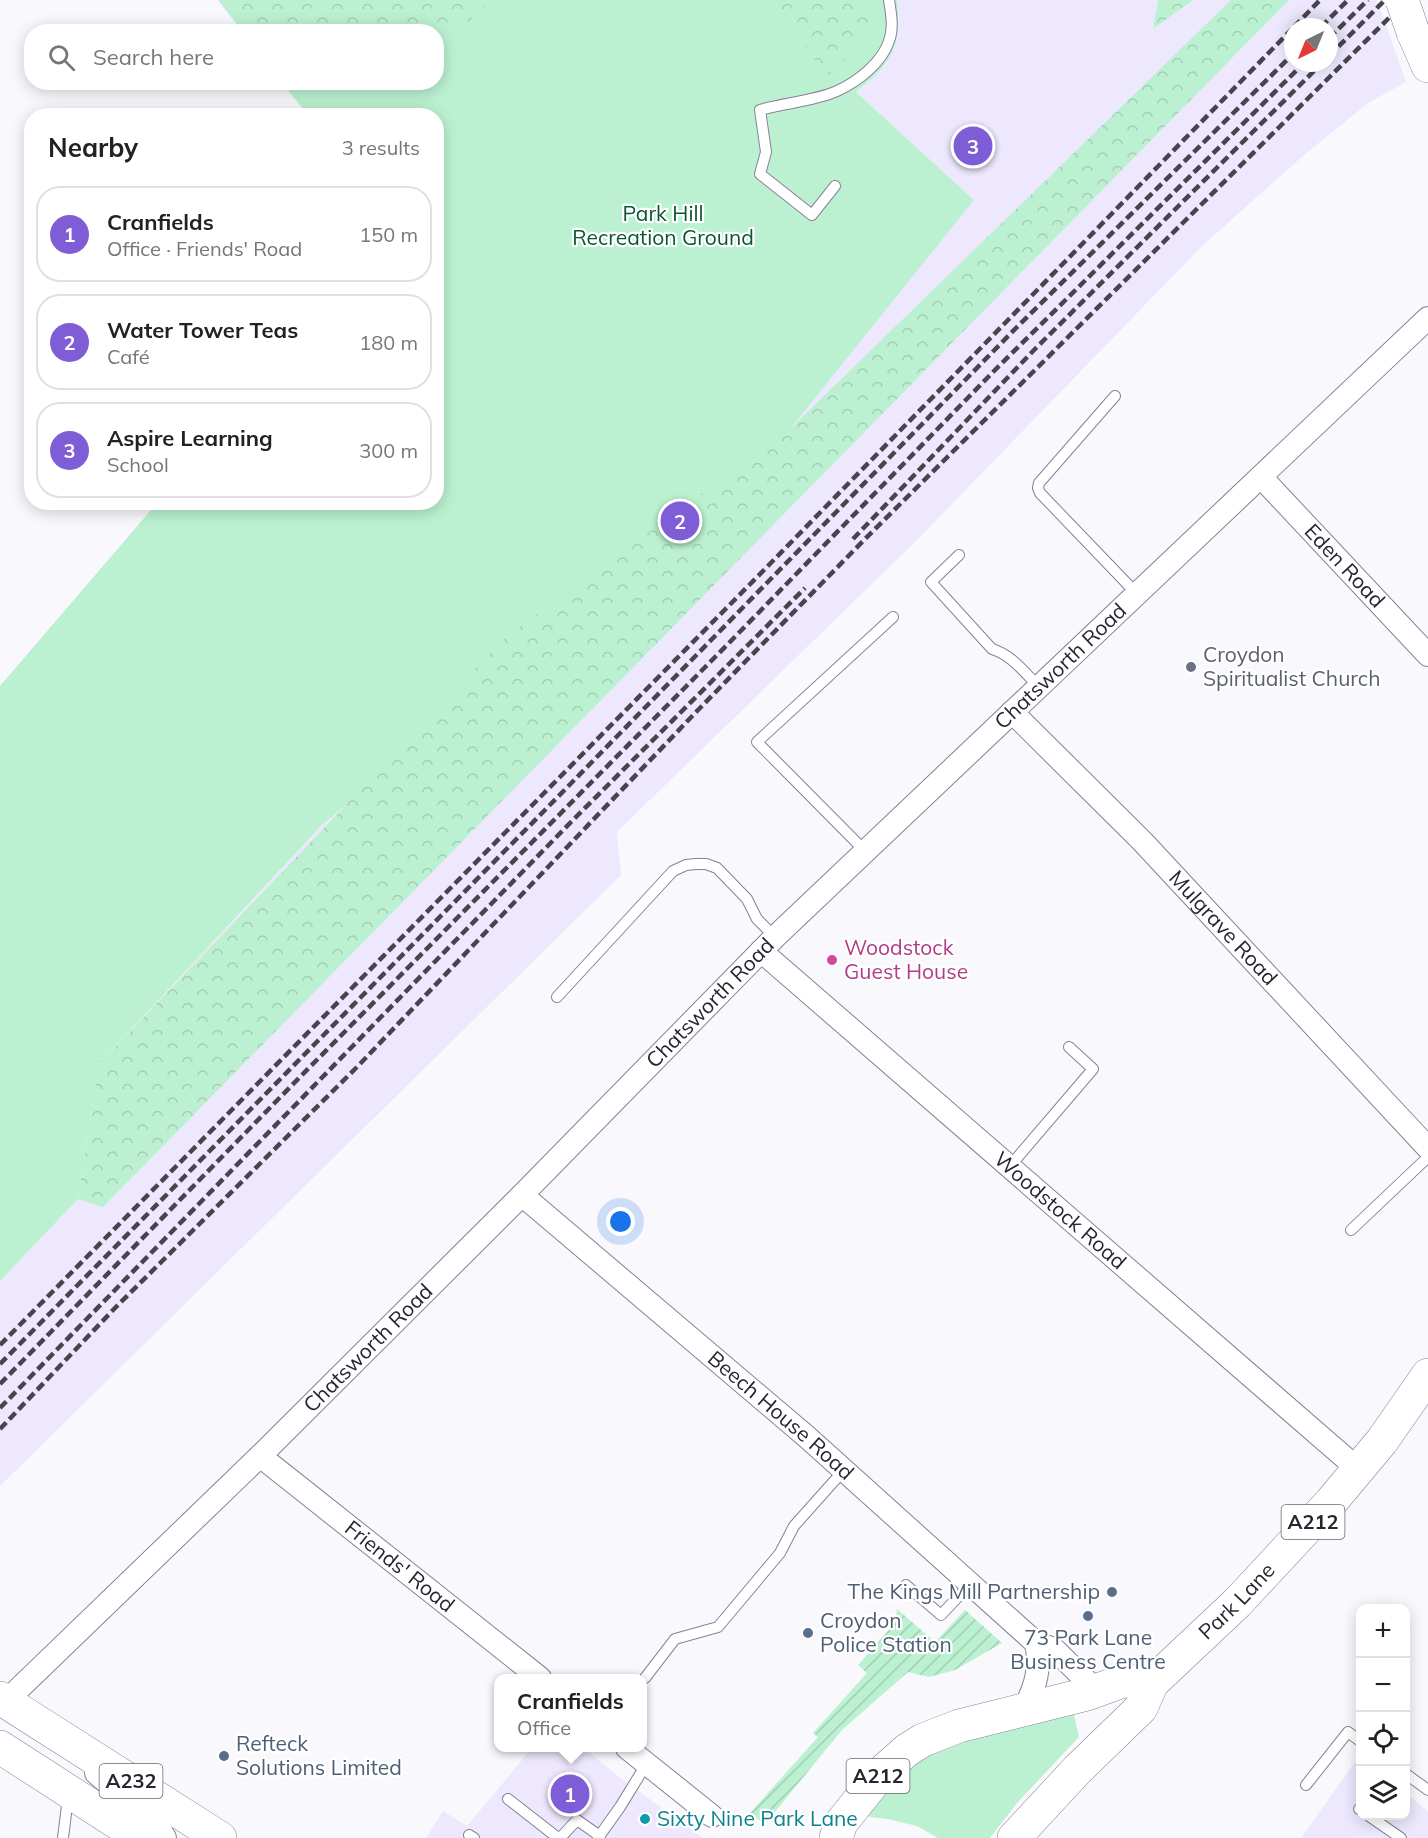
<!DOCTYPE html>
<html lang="en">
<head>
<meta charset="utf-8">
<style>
  body { margin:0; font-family:Mulish,sans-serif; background:#f6f6f6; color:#222 }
  .controls { position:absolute; right:18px; bottom:18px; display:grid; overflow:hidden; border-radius:12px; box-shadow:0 3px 15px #0003 }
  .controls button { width:54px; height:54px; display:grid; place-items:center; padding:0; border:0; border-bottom:2px solid #e0e0e0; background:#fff; color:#222; font:30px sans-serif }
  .compass { position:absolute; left:1284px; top:18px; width:54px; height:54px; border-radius:50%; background:#fff; box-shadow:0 3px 15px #0003; rotate:223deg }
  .you { position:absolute; left:621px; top:1222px; width:21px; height:21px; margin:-15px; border:4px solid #fff; border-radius:50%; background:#1a73e8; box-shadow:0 0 0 9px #1a73e833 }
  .badge { display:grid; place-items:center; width:39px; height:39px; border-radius:50%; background:#7e5dd7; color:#fff; font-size:20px; font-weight:700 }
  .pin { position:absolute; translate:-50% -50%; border:3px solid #fff; box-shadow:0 2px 6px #0006 }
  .popup { position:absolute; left:494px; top:1674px; width:153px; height:78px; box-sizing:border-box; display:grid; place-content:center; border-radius:12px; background:#fff; filter:drop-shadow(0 2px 4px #0005); font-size:20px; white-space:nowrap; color:#767676 }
  .popup b { font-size:22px; color:#222 }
  .popup::after { content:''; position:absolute; left:50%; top:100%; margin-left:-12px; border:12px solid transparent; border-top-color:#fff }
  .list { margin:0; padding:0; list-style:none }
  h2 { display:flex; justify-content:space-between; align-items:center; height:78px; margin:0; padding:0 24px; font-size:26px }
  h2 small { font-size:20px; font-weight:400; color:#767676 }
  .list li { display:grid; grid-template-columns:39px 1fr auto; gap:18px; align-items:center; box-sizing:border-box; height:96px; margin:0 12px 12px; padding:0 12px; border:2px solid #e0e0e0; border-radius:24px }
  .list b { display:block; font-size:22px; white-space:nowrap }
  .list p { margin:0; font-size:20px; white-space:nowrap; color:#767676 }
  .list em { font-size:20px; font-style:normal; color:#767676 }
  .icon { flex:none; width:33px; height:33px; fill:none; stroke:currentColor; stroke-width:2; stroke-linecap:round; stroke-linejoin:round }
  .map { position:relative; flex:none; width:1428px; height:1838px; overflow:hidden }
  .search { position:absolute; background:#fff; box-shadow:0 3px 15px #0003; left:24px; top:24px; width:420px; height:66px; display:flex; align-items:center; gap:15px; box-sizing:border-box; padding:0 21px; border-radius:24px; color:#767676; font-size:22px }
  .panel { position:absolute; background:#fff; box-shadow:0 3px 15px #0003; left:24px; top:108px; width:420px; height:402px; border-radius:24px }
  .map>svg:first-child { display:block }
</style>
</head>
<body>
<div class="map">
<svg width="1428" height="1838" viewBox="0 0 1428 1838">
  <defs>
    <pattern id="forest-crowns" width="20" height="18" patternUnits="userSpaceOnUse" patternTransform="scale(1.5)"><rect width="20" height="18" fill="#bbf1d1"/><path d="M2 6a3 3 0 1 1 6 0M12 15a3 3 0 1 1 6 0" fill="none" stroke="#a1ceb4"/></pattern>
    <pattern id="garden-furrows" width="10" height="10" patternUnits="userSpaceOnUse" patternTransform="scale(1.5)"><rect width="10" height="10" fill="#bbf1d1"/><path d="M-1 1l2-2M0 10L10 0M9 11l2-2" fill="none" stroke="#a1ceb4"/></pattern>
  </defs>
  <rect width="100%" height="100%" fill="#f9f8fd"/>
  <g fill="#ede8fd" fill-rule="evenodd">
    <path d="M 897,0 L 1158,0 L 1153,29 L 1193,0 L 1377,0 L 1406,82 L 1368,103 L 1304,155 L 1202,246 L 919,538 L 617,832 L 621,875 L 0,1486 L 0,1281 L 78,1199 L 99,1064 L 321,826 L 385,770 L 974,200 L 856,92 L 866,85 L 886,65 L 896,44 L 899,19 ZM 1293,27 L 1329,27 L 1329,63 L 1293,63 Z"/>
    <path d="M 532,1748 L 584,1748 L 619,1777 L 703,1838 L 426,1838 L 443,1811 L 467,1826 Z"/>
    <path d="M 1358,1758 L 1360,1760 L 1360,1816 L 1406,1816 L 1406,1794 L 1428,1811 L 1428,1838 L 1301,1838 Z"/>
  </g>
  <g fill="#bbf1d1">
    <path d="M 218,0 L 897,0 C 902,46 892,65 856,92 L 974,200 L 790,429 L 321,826 L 99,1064 L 78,1199 L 0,1281 L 0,686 L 157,503 L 436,502 L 436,116 L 308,115 L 282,83 L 436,82 L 436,32 L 242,31 Z"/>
    <path d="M 1073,1710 L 1079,1737 L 1017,1803 L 990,1838 L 938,1838 L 917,1826 L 887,1819 L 870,1817 L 867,1815 L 882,1792 L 932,1751 Z"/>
  </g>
  <g fill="url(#forest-crowns)">
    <path d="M 232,0 L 490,0 L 463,27 L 437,35 L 436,32 L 260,31 Z"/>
    <path d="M 776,0 L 864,0 L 874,32 L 826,77 Z"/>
    <path d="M 1158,0 L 1193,0 L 1153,29 Z"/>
    <path d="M 1231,0 L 1289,0 L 103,1207 L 78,1199 L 99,1064 L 507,636 L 790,429 Z"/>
  </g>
  <path fill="url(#garden-furrows)" d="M 897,1609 L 935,1642 L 965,1610 L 1002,1643 L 955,1670 L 929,1677 L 908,1672 L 842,1730 L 765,1824 L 750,1813 L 818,1737 L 813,1733 L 867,1673 L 858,1665 L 895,1623 Z"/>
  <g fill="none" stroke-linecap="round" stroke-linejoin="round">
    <defs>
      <g id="lane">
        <path d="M 835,186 L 812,215 L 760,174 L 766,152 L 760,110 C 784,103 815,101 837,91 C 857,82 882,63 889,41 C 894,28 891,13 889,0"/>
        <path d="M 1115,396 L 1039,483 L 1038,488 L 1040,493 L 1137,594"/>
        <path d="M 959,555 L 931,582 L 992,649 C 1012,655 1025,673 1039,687"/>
        <path d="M 866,852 L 757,742 L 893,617"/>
        <path d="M 557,997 L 673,871 L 686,865 L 696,864 L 706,864 L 717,868 L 747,899 L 757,919 L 775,937"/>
        <path d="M 1010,1166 L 1093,1069 L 1069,1047"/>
        <path d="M 1351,1230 L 1428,1157"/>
        <path d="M 906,1585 L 941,1615 L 971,1583"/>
        <path d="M 645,1678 L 675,1639 L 718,1627 L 780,1553 L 794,1526 L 844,1470"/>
        <path d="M 1406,1774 L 1428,1790"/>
        <path d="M 1306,1785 L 1348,1732 L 1360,1741"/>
        <path d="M 508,1799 L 558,1838"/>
        <path d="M 1359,1809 L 1360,1809"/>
        <path d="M 1369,1816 L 1401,1838"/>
        <path d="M 469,1835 L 474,1838"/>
        <path d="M 63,1838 L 68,1797"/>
        <path d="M 560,1838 L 577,1820 L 600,1836"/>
        <path d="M 598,1838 L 620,1807 L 647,1763"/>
      </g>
      <g id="street">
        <path id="s1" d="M 1261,477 L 1428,655"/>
        <path id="s2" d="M 1012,712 L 1142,841 L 1428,1148"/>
        <path id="s3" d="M 761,951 L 1359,1470"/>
        <path id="s4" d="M 522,1195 L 807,1437 L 1036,1643 L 1054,1649 L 1097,1691"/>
        <path id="s5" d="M 260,1456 L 540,1678"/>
        <path id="s6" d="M 5,1702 L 260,1456 L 522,1195 L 775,937 L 1428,318"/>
        <path d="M 1024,1709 C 1036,1686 1041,1668 1036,1643"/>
        <path d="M 627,1748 L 712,1816"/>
        <path d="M 96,1773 L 160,1829 L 165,1838"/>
      </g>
      <g id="primary">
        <path d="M 1413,32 L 1428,66"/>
        <path d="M 836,1838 L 841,1823 L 881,1773 L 907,1750 L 923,1740 L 959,1726 L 1087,1694 L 1123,1681 L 1152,1683"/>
        <path id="s7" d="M 1014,1838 L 1077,1770 L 1141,1708 L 1152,1683 L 1237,1603 L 1331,1502 L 1382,1441 L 1428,1375"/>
      </g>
      <g id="highway">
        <path d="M 0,1698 L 220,1838"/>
        <path d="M 0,1747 L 141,1838"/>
      </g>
    </defs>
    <use href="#lane" stroke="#87819a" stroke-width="12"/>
    <use href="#street" stroke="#87819a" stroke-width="24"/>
    <use href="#primary" stroke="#87819a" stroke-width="34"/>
    <use href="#highway" stroke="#87819a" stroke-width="34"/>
    <use href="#lane" stroke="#fff" stroke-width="10"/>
    <use href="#street" stroke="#fff" stroke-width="22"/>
    <use href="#primary" stroke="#fff" stroke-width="33"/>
    <use href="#highway" stroke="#fff" stroke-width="33"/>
    <g stroke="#47444e" stroke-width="4.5" stroke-dasharray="9 4.5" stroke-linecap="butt">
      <path d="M 1294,27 L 1320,0"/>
      <path d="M 1321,27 L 1348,0"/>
      <path d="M 1329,38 L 1368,0"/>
      <path d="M 1329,56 L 1385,0"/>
      <path d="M 853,539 L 1035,349 L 1322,63"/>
      <path d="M 0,1345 L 763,571 L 1293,28"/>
      <path d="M 0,1364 L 544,811 L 1016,328 L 1293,54"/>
      <path d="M 0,1384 L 299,1078 L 727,645 L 995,370 L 1304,63"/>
      <path d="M 0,1408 L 571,822 L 805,588"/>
      <path d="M 0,1429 L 115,1308 L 356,1068 L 699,709 L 865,539 L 1407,0"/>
    </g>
    <defs>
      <path id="primary-bridge" d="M 1402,0 L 1413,32"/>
    </defs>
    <use href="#primary-bridge" stroke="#87819a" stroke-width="34" stroke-linecap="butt"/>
    <use href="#primary-bridge" stroke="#fff" stroke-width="33"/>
  </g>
  <circle fill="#6b7280" stroke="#fff" stroke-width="2" cx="1191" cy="667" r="6"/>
  <circle fill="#d1479c" stroke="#fff" stroke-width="2" cx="832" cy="960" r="6"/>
  <g fill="#5c6f8a" stroke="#fff" stroke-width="2">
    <circle cx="1112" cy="1592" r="6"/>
    <circle cx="1088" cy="1616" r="6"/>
    <circle cx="808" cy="1633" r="6"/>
    <circle cx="224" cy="1756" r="6"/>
  </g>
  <circle fill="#0f9aa8" stroke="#fff" stroke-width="2" cx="645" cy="1819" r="6"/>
  <g text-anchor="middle" stroke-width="4.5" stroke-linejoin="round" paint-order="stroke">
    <g fill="#fff" stroke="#68666e" stroke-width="1.5">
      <rect x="1281.5" y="1505" width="63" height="34" rx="4.5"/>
      <rect x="846.5" y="1759" width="63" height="34" rx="4.5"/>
      <rect x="99.5" y="1764" width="63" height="34" rx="4.5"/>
    </g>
    <g font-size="20" font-weight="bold" fill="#282530">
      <text x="1313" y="1529">A212</text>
      <text x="878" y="1783">A212</text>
      <text x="131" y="1788">A232</text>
    </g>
    <g font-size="21" fill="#0b5435" stroke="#fff">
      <text x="663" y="221">Park Hill<tspan x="663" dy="24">Recreation Ground</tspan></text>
    </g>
    <g font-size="21" fill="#282530" stroke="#fff">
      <text dy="7" stroke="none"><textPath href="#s1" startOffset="122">Eden Road</textPath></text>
      <text dy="7" stroke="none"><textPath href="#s6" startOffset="1479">Chatsworth Road</textPath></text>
      <text dy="7" stroke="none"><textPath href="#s2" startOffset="302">Mulgrave Road</textPath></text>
      <text dy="7" stroke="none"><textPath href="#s6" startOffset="993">Chatsworth Road</textPath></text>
      <text dy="7" stroke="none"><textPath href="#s3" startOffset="396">Woodstock Road</textPath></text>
      <text dy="7" stroke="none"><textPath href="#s6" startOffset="507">Chatsworth Road</textPath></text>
      <text dy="7" stroke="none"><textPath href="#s4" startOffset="340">Beech House Road</textPath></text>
      <text dy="7" stroke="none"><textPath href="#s5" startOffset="178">Friends' Road</textPath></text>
      <text dy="7" stroke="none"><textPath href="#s7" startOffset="327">Park Lane</textPath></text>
    </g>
    <g font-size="21" fill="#5b616d" stroke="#fff" text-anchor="start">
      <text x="1203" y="662">Croydon<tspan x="1203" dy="24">Spiritualist Church</tspan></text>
    </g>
    <g font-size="21" fill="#b23c85" stroke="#fff" text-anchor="start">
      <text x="844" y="955">Woodstock<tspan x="844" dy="24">Guest House</tspan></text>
    </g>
    <g font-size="21" fill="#4e5e75" stroke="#fff" text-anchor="start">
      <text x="1100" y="1599" text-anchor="end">The Kings Mill Partnership</text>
      <text x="820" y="1628">Croydon<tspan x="820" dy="24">Police Station</tspan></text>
      <text x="1088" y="1645" text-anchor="middle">73 Park Lane<tspan x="1088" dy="24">Business Centre</tspan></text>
      <text x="236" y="1751">Refteck<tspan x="236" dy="24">Solutions Limited</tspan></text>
    </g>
    <g font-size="21" fill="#0d838f" stroke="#fff" text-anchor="start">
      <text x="657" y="1826">Sixty Nine Park Lane</text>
    </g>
  </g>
</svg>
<div class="controls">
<button>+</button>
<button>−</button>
<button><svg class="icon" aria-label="locate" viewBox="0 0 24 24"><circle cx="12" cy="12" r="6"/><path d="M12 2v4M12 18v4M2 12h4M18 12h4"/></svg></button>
<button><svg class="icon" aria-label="layers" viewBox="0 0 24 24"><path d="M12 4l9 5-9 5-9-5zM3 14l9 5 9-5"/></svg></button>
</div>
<svg class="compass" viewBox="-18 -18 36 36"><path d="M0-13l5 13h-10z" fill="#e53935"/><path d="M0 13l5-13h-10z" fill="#767676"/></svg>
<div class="you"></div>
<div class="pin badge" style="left:570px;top:1794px">1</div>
<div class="popup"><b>Cranfields</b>Office</div>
<div class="pin badge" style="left:680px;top:521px">2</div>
<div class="pin badge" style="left:973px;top:146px">3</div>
<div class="search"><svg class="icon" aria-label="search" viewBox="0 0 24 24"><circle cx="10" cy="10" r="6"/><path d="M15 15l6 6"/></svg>Search here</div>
<section class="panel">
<h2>Nearby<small>3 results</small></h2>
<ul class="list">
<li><span class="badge">1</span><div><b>Cranfields</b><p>Office · Friends' Road</p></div><em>150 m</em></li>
<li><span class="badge">2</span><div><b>Water Tower Teas</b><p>Café</p></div><em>180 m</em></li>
<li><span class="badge">3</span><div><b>Aspire Learning</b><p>School</p></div><em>300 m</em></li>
</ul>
</section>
</div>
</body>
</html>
